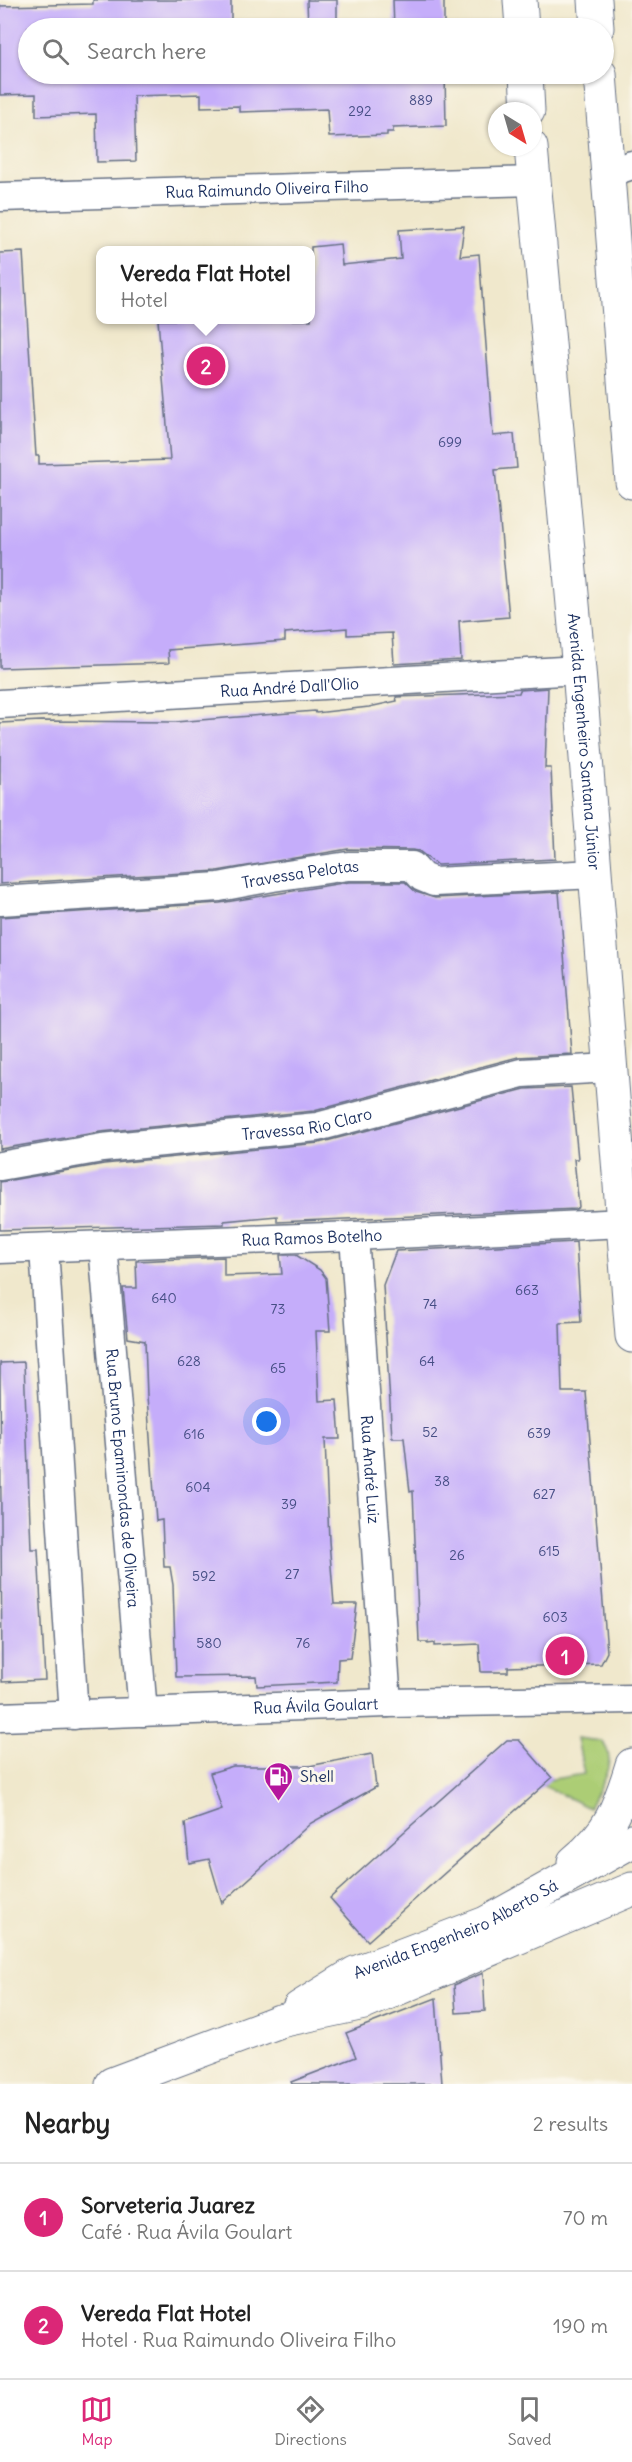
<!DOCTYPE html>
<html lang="en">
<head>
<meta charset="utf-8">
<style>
  body { margin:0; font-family:Delius,sans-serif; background:#f2f2f2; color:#222 }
  .compass { position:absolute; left:488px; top:102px; width:54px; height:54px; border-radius:50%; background:#fff; box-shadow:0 2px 4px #0004; rotate:143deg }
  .you { position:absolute; left:267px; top:1422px; width:21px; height:21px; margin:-15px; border:4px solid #fff; border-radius:50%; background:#1a73e8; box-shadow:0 0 0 9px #1a73e833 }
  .badge { display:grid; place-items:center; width:39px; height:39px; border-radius:50%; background:#db2777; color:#fff; font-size:20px; font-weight:700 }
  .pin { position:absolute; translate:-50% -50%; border:3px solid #fff; box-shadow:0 2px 6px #0006 }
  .popup { position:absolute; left:96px; top:246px; width:219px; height:78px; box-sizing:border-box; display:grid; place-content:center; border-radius:12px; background:#fff; filter:drop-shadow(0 2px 4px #0005); font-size:20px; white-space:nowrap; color:#767676 }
  .popup b { font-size:22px; color:#222 }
  .popup::after { content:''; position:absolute; left:50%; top:100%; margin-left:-12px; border:12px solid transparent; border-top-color:#fff }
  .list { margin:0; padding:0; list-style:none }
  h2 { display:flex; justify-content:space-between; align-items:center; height:78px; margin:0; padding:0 24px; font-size:26px }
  h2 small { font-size:20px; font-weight:400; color:#767676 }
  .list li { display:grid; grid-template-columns:39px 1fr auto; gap:18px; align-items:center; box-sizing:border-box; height:108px; padding:0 24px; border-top:2px solid #e0e0e0 }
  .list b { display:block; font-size:22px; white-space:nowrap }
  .list p { margin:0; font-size:20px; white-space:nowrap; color:#767676 }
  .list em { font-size:20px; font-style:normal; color:#767676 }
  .icon { flex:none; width:33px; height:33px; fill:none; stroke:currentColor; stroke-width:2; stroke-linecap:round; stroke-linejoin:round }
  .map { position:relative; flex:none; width:632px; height:2084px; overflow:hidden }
  .search { position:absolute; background:#fff; box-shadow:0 2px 4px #0004; left:18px; right:18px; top:18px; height:66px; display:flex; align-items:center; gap:15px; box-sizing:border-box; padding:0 21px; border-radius:33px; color:#767676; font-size:22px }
  .sheet { height:294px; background:#fff }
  nav { display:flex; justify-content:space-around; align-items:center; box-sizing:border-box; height:84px; border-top:2px solid #e0e0e0; background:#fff; font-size:16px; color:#767676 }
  nav a { display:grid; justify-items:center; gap:3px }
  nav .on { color:#db2777 }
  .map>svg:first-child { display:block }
</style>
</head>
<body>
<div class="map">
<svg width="632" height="2084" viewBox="0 0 632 2084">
  <rect width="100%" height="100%" fill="#fbf7ec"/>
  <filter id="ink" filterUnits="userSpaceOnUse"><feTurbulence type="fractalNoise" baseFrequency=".0167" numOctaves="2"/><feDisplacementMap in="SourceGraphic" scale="12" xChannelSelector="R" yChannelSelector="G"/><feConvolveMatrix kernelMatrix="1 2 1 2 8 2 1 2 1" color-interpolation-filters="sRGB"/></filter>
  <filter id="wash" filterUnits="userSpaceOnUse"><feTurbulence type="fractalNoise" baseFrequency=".008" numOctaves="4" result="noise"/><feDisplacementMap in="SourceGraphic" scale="24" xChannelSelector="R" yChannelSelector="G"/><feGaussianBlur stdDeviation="1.35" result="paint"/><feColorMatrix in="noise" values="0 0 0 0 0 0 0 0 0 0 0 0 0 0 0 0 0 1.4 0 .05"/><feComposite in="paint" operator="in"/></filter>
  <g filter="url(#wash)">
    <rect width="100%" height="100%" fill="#f0e8cc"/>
    <path fill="#accd75" stroke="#647e6a" stroke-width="1.5" d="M 577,1738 L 601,1741 C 621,1760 598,1789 589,1808 L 542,1785 L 548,1780 L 584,1774 Z"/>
    <g id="blocks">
      <g fill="#c5adfa">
        <path d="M 93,0 L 231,0 L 231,28 L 28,28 L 28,74 L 445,74 L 446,126 L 393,128 L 393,132 L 387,132 L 387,135 L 329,137 L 327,109 L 239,112 L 239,106 L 201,107 L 201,94 L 134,96 L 136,161 L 97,162 L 96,114 L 36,116 L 36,94 L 0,95 L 0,6 L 93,4 Z"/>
        <path d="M 307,0 L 337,0 L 337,28 L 308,28 Z"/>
        <path d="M 393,0 L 444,0 L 444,28 L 394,28 Z"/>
        <path d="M 464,226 L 460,256 L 479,254 L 493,436 L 514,434 L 517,468 L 495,470 L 509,617 L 459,621 L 461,660 L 394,664 L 392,633 L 347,635 L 347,628 L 285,633 L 285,641 L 168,650 L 169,663 L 0,668 L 0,253 L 23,252 L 36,456 L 39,456 L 39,464 L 170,460 L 158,320 L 311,320 L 311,247 L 340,244 L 342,265 L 401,259 L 399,230 Z"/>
        <path d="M 548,688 L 545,768 L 551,768 L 555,859 L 437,865 L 419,851 L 412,850 L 348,849 L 217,871 L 0,884 L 0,723 L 41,721 L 175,722 L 315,711 L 316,713 L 369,707 L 397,701 L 396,697 L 519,693 L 520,690 Z"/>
        <path d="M 349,882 L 405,882 L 416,892 L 435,898 L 559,892 L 572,1054 L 518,1057 L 314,1111 L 100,1132 L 0,1149 L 0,917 L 220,903 Z"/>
        <path d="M 571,1087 L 578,1159 L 574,1159 L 579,1207 L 576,1209 L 277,1222 L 277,1216 L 224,1221 L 224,1224 L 0,1230 L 0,1182 L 104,1164 L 319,1143 L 525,1089 Z"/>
        <path d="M 576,1242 L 581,1322 L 560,1323 L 562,1392 L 586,1392 L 607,1652 L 601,1664 L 508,1667 L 508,1672 L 481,1672 L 479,1644 L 435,1646 L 435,1643 L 428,1644 L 428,1642 L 419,1642 L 413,1491 L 410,1492 L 404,1438 L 392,1438 L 383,1285 L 396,1251 Z"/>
        <path d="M 280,1255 L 296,1255 L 320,1270 L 326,1278 L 330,1331 L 316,1331 L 319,1401 L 337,1400 L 340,1439 L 325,1439 L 329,1541 L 334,1604 L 357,1604 L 350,1658 L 338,1659 L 337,1682 L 257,1686 L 256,1676 L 176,1677 L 173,1585 L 170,1567 L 164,1567 L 162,1520 L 156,1521 L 147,1396 L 145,1341 L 128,1338 L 123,1288 L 137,1288 L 136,1261 L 224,1257 L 224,1276 L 282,1274 Z"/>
        <path d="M 24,1362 L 31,1549 L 38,1549 L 45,1680 L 2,1682 L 0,1363 Z"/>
        <path d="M 507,1740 L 519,1740 L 552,1778 L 368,1941 L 330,1898 Z"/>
        <path d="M 372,1754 L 376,1787 L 311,1823 L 222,1903 L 209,1859 L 189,1863 L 185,1823 L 222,1810 L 210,1773 L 233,1766 L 309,1766 Z"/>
        <path d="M 483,1973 L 485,2011 L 456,2013 L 454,1985 Z"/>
        <path d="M 436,1998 L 442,2084 L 292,2084 L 291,2082 L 356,2057 L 346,2033 Z"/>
      </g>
    </g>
  </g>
  <g filter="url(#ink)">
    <use href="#blocks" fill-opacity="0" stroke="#667084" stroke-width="1.5"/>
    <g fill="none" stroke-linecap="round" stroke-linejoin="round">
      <defs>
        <g id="minor">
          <path d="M 608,173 L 632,165"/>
          <path id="s1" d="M 0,197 L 534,181"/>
          <path id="s2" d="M 0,704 L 579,670"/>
          <path id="s3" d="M 0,901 L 219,887 L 273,877 L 348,866 L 412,866 L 422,877 L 434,882 L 595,874"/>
          <path id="s4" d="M 0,1166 L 102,1148 L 317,1127 L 522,1073 L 610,1068"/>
          <path id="s5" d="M 354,1236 L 387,1703"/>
          <path id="s6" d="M 103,1245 L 143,1712"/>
          <path d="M 44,1248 L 74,1715"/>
          <path id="s7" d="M 0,1249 L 354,1236 L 624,1223"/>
          <path id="s8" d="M 0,1717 L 387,1703 L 632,1699"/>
        </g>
        <g id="primary">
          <path d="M 520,0 L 522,28"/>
          <path d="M 595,0 L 597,28"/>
          <path d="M 526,74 L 528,111"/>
          <path d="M 600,74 L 632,482"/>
          <path id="s9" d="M 531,147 L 579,670 L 632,1336"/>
          <path d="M 574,1862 C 610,1832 619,1808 632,1765"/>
          <path id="s10" d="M 299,2008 L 355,1973 L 486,1923 L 632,1841"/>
          <path d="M 112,2084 L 280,2021 L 364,2003 L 632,1889"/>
        </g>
      </defs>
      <use href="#minor" stroke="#667084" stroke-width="31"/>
      <use href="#primary" stroke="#667084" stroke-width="35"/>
      <use href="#minor" stroke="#fff" stroke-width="28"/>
      <use href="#primary" stroke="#fff" stroke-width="33"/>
    </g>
  </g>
  <defs>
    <symbol id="fuel-pin" viewBox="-11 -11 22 30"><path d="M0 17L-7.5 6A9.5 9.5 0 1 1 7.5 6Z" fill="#b5179e" stroke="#fbf7ec"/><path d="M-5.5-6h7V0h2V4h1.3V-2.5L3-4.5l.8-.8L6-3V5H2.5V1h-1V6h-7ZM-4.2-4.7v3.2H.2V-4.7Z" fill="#fff"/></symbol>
  </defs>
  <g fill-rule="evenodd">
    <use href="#fuel-pin" x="262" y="1760" width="33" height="45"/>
  </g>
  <g text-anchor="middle" stroke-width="6" stroke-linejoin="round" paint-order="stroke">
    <g font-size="14" fill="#464e85">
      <text x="421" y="105">889</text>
      <text x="360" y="116">292</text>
      <text x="450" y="447">699</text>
      <text x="527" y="1295">663</text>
      <text x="164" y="1303">640</text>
      <text x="430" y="1309">74</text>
      <text x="278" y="1314">73</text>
      <text x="189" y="1366">628</text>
      <text x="427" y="1366">64</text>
      <text x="278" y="1373">65</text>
      <text x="430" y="1437">52</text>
      <text x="539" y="1438">639</text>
      <text x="194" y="1439">616</text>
      <text x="442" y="1486">38</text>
      <text x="198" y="1492">604</text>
      <text x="544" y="1499">627</text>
      <text x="289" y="1509">39</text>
      <text x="549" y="1556">615</text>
      <text x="457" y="1560">26</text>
      <text x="292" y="1579">27</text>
      <text x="204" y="1581">592</text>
      <text x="555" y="1622">603</text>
      <text x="209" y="1648">580</text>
      <text x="303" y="1648">76</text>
    </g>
    <g font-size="16" fill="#1b2f5e" stroke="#fbf7ec">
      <text dy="6" stroke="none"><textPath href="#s1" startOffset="267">Rua Raimundo Oliveira Filho</textPath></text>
      <text dy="6" stroke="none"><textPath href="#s2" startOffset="290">Rua André Dall'Olio</textPath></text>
      <text dy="6" stroke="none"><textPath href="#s9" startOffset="597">Avenida Engenheiro Santana Júnior</textPath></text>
      <text dy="6" stroke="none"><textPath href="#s3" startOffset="302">Travessa Pelotas</textPath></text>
      <text dy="6" stroke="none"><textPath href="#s4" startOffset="310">Travessa Rio Claro</textPath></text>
      <text dy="6" stroke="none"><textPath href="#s7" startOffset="312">Rua Ramos Botelho</textPath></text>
      <text dy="6" stroke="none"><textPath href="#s5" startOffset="234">Rua André Luiz</textPath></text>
      <text dy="6" stroke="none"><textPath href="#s6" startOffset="234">Rua Bruno Epaminondas de Oliveira</textPath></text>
      <text dy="6" stroke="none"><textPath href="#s8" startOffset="316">Rua Ávila Goulart</textPath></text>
      <text dy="6" stroke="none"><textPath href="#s10" startOffset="176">Avenida Engenheiro Alberto Sá</textPath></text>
    </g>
    <g font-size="16" fill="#1b2f5e" stroke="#fbf7ec" text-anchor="start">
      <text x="300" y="1782">Shell</text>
    </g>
  </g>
</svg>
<svg class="compass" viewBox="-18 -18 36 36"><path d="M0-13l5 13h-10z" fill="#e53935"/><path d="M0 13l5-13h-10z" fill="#767676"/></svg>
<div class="you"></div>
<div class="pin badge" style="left:565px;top:1656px">1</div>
<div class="pin badge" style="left:206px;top:366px">2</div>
<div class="popup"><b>Vereda Flat Hotel</b>Hotel</div>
<div class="search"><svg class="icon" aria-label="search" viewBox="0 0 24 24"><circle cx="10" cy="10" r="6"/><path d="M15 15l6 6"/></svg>Search here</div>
</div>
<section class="sheet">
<h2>Nearby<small>2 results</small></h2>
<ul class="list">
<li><span class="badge">1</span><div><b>Sorveteria Juarez</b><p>Café · Rua Ávila Goulart</p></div><em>70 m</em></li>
<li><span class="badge">2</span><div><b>Vereda Flat Hotel</b><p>Hotel · Rua Raimundo Oliveira Filho</p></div><em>190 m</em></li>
</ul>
</section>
<nav>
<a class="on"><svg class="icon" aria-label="map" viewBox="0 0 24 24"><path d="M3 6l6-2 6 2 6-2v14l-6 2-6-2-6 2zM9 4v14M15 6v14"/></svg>Map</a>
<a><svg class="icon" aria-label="directions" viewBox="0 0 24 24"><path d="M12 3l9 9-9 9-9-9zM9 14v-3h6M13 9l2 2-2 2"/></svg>Directions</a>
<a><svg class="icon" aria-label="saved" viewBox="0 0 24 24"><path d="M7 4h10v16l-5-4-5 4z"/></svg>Saved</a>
</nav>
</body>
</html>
